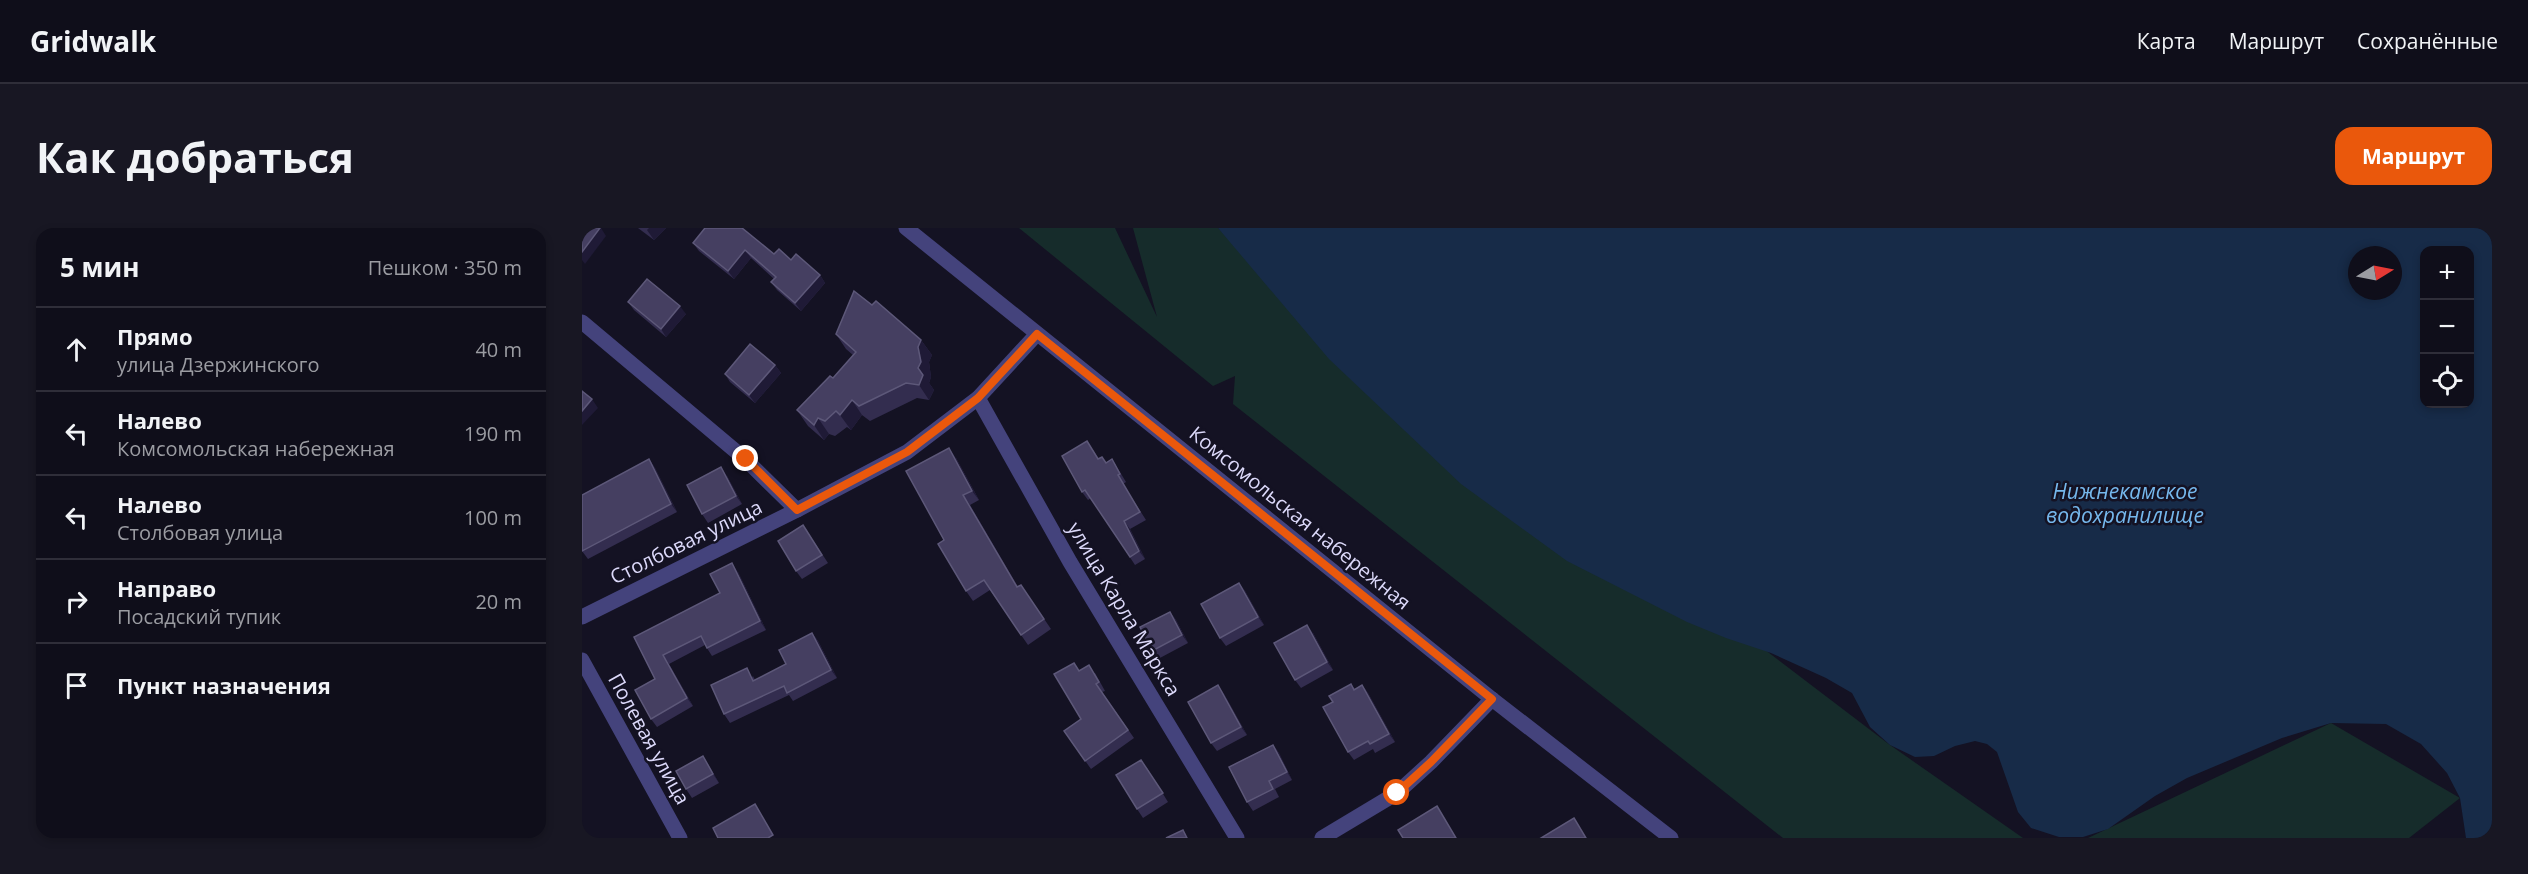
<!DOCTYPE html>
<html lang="ru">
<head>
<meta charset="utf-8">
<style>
  body { margin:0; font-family:"Open Sans",sans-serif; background:#181723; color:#f1f3f6 }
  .controls { position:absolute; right:18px; top:18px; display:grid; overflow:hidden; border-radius:12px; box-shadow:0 3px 9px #0003 }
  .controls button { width:54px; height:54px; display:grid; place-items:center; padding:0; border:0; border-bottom:2px solid #2f2e39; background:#0f0e1a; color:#f1f3f6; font:30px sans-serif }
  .compass { position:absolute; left:1766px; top:18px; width:54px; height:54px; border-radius:50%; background:#0f0e1a; box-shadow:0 3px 9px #0003; rotate:80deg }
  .stop { position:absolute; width:18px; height:18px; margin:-14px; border:4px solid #ea580c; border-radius:50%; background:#fff }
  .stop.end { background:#ea580c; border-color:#fff; box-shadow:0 2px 6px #0008 }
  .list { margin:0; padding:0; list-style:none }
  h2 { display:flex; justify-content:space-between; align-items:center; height:78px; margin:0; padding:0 24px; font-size:26px }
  h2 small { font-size:20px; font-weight:400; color:#9b9ca2 }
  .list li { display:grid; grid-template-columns:39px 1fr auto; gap:18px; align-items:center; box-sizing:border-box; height:84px; padding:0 24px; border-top:2px solid #2f2e39 }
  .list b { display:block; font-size:22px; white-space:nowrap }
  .list p { margin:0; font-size:20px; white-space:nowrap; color:#9b9ca2 }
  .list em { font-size:20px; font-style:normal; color:#9b9ca2 }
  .icon { flex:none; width:33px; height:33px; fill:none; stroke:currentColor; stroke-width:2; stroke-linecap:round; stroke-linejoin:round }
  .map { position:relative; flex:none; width:1910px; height:610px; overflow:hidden; border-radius:18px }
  header { display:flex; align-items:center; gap:36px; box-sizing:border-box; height:84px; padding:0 30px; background:#0f0e1a; border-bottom:2px solid #2f2e39 }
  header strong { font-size:28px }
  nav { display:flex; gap:33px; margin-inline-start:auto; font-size:21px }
  .intro { display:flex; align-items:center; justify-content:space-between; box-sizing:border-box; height:144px; padding:0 36px }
  h1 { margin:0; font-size:42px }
  .button { padding:15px 27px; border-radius:18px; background:#ea580c; color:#fff; font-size:21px; font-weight:700 }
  main { display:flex; gap:36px; padding:0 36px }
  aside { flex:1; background:#0f0e1a; border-radius:18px; box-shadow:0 3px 9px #0003 }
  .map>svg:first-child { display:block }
</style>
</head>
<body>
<header>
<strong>Gridwalk</strong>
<nav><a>Карта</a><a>Маршрут</a><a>Сохранённые</a></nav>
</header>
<div class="intro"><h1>Как добраться</h1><a class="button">Маршрут</a></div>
<main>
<aside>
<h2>5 мин<small>Пешком · 350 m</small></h2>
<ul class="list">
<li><svg class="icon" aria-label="ahead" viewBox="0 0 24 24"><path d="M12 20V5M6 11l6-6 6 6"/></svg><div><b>Прямо</b><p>улица Дзержинского</p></div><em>40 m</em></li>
<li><svg class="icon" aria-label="left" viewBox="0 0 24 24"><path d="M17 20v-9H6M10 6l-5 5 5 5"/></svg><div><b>Налево</b><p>Комсомольская набережная</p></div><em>190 m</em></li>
<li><svg class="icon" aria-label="left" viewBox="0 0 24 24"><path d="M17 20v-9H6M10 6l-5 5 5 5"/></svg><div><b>Налево</b><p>Столбовая улица</p></div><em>100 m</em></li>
<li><svg class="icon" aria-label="right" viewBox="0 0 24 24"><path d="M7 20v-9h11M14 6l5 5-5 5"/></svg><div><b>Направо</b><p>Посадский тупик</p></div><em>20 m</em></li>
<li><svg class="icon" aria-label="arrive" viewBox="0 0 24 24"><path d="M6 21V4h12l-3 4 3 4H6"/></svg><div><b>Пункт назначения</b></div></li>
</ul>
</aside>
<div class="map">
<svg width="1910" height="610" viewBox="0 0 1910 610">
  <rect width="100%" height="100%" fill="#141223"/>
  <g fill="#162c2b">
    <path d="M 437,0 L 533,0 L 575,89 L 551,0 L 636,0 L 652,17 L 1308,517 L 1441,610 L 1201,610 L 651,176 L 653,148 L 631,158 Z"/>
    <path d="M 1749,495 L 1878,570 L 1827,610 L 1506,610 Z"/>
  </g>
  <path fill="#172b48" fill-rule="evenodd" d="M 636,0 L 1910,0 L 1910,610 L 1884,610 L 1878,570 L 1865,545 L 1839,516 L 1804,496 L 1749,495 L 1700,510 L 1605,550 L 1573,568 L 1526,601 L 1501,609 L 1477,609 L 1449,600 L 1436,584 L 1415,524 L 1405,516 L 1393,513 L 1373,518 L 1352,528 L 1333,529 L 1308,517 L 1288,499 L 1270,465 L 1244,450 L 1189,425 L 1144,410 L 1105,394 L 985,333 L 879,256 L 747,131 ZM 1842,22 L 1888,22 L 1888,176 L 1842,176 ZM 1775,27 L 1811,27 L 1811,63 L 1775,63 Z"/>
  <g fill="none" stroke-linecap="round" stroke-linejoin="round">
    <g stroke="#44437c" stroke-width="15">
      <path d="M 324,0 L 910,471 L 1089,610"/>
      <path d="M 0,94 L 163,231 L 215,282"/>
      <path d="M 396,170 L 488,334 L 655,610"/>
      <path d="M 0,389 L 215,282 L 325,224 L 396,170 L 455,106"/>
      <path d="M 0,432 L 98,610"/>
      <path d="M 740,610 L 815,565 L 849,534 L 910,471"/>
    </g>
  </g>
  <g fill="#332d4f">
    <path d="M 56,0 L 84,0 L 72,12 Z"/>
    <path d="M 111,15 L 192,26 L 209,32 L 238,47 L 243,55 L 219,83 L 195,62 L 189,54 L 192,51 L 169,30 L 152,51 L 117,23 Z"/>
    <path d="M 46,74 L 104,86 L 84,109 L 52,82 Z"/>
    <path d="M 290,77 L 339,112 L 350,127 L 347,134 L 349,149 L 347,155 L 352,162 L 347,172 L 335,170 L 288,193 L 280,187 L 269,202 L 265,199 L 253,208 L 247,206 L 242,212 L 226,198 L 215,182 L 251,150 L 271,127 L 264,121 L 254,106 Z"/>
    <path d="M 193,137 L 199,145 L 173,175 L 148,154 L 143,146 Z"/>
    <path d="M 511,222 L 517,231 L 524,234 L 530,231 L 544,254 L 541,256 L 564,292 L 548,301 L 563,331 L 553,337 L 509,270 L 506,272 L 500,264 Z"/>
    <path d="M 374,230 L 397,272 L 388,277 L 436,359 L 439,357 L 469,401 L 446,417 L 408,362 L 391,373 L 384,363 L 362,312 Z"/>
    <path d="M 67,231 L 73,240 L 95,284 L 6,331 L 0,323 Z"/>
    <path d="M 145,248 L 160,276 L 126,295 L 120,286 Z"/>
    <path d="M 221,297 L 246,335 L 220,351 L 214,343 Z"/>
    <path d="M 156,344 L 184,402 L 130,428 L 123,417 L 87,436 L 111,478 L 75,499 L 69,491 L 73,451 L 52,409 L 138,365 Z"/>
    <path d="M 657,355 L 663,363 L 682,397 L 644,418 L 638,410 Z"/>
    <path d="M 588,384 L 594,392 L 606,415 L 576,431 L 570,423 Z"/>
    <path d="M 230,405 L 236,413 L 255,450 L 211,473 L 207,467 L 148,495 L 142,486 L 171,448 L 173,452 L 204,436 Z"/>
    <path d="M 731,405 L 751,442 L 719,460 L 713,452 Z"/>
    <path d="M 497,443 L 513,445 L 523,463 L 520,464 L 552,510 L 509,541 L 482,503 L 499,491 Z"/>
    <path d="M 769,456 L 773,461 L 780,457 L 786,465 L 813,514 L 793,525 L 791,521 L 772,532 L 766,524 L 751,474 Z"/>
    <path d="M 636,457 L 642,466 L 665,507 L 635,523 L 629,515 Z"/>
    <path d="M 691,517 L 697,525 L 710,552 L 693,561 L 697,569 L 671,583 L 665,574 Z"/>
    <path d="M 126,536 L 137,555 L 110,570 L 104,561 Z"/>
    <path d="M 565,540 L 586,574 L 561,590 L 555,581 Z"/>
  </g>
  <g fill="#1f1a36">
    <path d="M 19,0 L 24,8 L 3,36 L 0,32 L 0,24 Z"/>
    <path d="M 67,0 L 84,0 L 72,12 L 65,2 Z"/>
    <path d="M 163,22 L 169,30 L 152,51 L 146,43 Z"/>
    <path d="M 238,47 L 243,55 L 219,83 L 213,75 Z"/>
    <path d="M 98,78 L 104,86 L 84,109 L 79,101 Z"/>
    <path d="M 339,112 L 350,127 L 347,134 L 349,149 L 347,155 L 352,162 L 347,172 L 337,157 L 336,119 Z"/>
    <path d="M 193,137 L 199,145 L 173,175 L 167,167 Z"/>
    <path d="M 10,171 L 16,180 L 0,197 L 0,183 Z"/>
    <path d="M 270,172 L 280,187 L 269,202 L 258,187 Z"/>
    <path d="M 236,190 L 247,206 L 242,212 L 232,197 Z"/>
    <path d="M 367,220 L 374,230 L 397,272 L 390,263 Z"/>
    <path d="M 67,231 L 73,240 L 95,284 L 89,276 Z"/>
    <path d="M 139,239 L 145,248 L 160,276 L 154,268 Z"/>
    <path d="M 381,267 L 388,277 L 442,369 L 435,359 Z"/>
    <path d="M 542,293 L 548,301 L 563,331 L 557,323 Z"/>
    <path d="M 150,335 L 156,344 L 184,402 L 178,393 Z"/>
    <path d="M 657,355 L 663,363 L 682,397 L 676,389 Z"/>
    <path d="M 588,384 L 594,392 L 606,415 L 600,407 Z"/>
    <path d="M 725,397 L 731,405 L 751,442 L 745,434 Z"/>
    <path d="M 230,405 L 236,413 L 255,450 L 249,442 Z"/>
    <path d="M 81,427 L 87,436 L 111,478 L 105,470 Z"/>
    <path d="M 636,457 L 642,466 L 665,507 L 659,499 Z"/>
    <path d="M 780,457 L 786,465 L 813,514 L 807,506 Z"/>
    <path d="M 691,517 L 697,525 L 710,552 L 705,544 Z"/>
    <path d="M 121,528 L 126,536 L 137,555 L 131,546 Z"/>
  </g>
  <g fill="#453f61" stroke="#5d5879" stroke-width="1.5">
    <path d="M 0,0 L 18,0 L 0,24 Z"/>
    <path d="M 123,0 L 160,0 L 192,26 L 197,21 L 209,32 L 214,26 L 238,47 L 213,75 L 189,54 L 194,49 L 163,22 L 146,43 L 111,15 Z"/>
    <path d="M 65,51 L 98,78 L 79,101 L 46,74 Z"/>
    <path d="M 272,63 L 290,77 L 294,73 L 339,112 L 336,119 L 339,134 L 336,140 L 341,147 L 337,157 L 324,155 L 277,178 L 270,172 L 258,187 L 254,183 L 243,193 L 236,190 L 232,197 L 215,182 L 248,148 L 251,150 L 274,124 L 254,106 Z"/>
    <path d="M 168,116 L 193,137 L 167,167 L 143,146 Z"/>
    <path d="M 0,163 L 10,171 L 0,183 Z"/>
    <path d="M 505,213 L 516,231 L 520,229 L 524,235 L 530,231 L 538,246 L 536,247 L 558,284 L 542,293 L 557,323 L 548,329 L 503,262 L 500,264 L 480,228 Z"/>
    <path d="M 367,220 L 390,263 L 381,267 L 435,359 L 439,357 L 462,391 L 439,407 L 402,352 L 384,363 L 356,316 L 362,312 L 324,243 Z"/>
    <path d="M 67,231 L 89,276 L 0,323 L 0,267 Z"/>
    <path d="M 139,239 L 154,268 L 120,286 L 105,257 Z"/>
    <path d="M 221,297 L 240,327 L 214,343 L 196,313 Z"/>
    <path d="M 150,335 L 178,393 L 125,420 L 119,408 L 81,427 L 105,470 L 69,491 L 53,462 L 73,451 L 52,409 L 138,365 L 128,346 Z"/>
    <path d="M 657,355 L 676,389 L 638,410 L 619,376 Z"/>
    <path d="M 588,384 L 600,407 L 570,423 L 558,399 Z"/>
    <path d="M 725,397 L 745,434 L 713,452 L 692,415 Z"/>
    <path d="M 230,405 L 249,442 L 205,465 L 202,458 L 142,486 L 129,457 L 165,440 L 171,453 L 204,436 L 197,422 Z"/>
    <path d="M 492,435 L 497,443 L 507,437 L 517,454 L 514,456 L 546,502 L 503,533 L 482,503 L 499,491 L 472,446 Z"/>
    <path d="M 769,456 L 772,462 L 780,457 L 807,506 L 788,516 L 786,513 L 766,524 L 741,479 L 751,474 L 747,468 Z"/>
    <path d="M 636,457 L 659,499 L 629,515 L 606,474 Z"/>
    <path d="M 691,517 L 705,544 L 687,553 L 691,561 L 665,574 L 647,539 Z"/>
    <path d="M 121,528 L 131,546 L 104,561 L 94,543 Z"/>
    <path d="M 559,532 L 581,565 L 555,581 L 534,547 Z"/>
    <path d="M 173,576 L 191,607 L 186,610 L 136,610 L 131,600 Z"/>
    <path d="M 855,578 L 874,610 L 821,610 L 816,602 Z"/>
    <path d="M 992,590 L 1004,610 L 959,610 Z"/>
    <path d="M 601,602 L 605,610 L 584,610 Z"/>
  </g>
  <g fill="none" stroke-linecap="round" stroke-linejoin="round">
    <path stroke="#ea580c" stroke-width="8" d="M 164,231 L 215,282 L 325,224 L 396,170 L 455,106 L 910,471 L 849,534 L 815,565"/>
  </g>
  <g text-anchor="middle" stroke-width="5" stroke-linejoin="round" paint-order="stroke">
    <g font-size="20" fill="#dcd9fa" stroke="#141223">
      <text transform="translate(718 290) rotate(39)" y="7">Комсомольская набережная</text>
      <text transform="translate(104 314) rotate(-26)" y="7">Столбовая улица</text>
      <text transform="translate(542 381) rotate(59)" y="7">улица Карла Маркса</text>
      <text transform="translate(67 511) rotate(61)" y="7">Полевая улица</text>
    </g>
    <g font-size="21" font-style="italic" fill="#75b7ec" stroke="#141223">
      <text x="1543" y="271">Нижнекамское<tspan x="1543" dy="24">водохранилище</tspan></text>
    </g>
  </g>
</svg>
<div class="controls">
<button>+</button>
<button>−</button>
<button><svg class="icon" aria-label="locate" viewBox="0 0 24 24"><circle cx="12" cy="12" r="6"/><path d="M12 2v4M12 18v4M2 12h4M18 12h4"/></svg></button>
</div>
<svg class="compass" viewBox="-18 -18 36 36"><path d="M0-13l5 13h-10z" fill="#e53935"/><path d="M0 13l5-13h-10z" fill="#9b9ca2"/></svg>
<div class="stop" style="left:815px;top:565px"></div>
<div class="stop end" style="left:164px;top:231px"></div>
</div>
</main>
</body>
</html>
